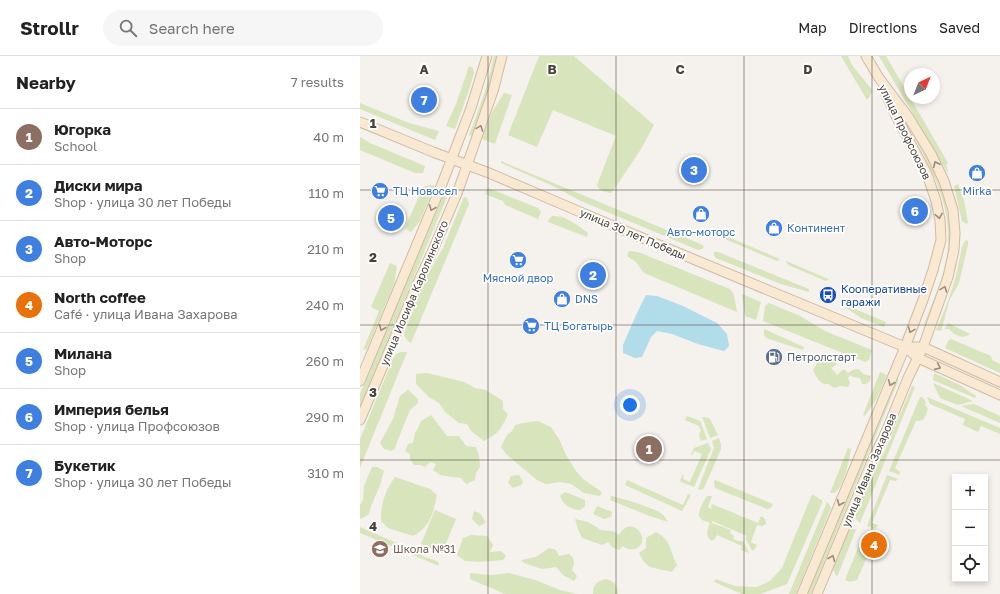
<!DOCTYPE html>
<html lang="en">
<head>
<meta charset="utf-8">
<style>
  body { margin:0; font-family:"Golos Text",sans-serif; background:#f6f6f6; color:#222 }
  .controls { position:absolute; right:12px; bottom:12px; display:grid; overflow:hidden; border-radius:0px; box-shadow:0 2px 6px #0003 }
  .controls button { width:36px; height:36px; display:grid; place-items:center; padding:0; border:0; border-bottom:1px solid #e0e0e0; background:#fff; color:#222; font:20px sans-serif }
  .compass { position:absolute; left:544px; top:12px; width:36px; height:36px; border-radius:50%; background:#fff; box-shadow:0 2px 6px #0003; rotate:43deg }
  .you { position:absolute; left:270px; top:349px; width:14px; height:14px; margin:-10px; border:3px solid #fff; border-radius:50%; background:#1a73e8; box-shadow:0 0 0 6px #1a73e833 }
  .badge { display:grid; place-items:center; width:26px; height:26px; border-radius:50%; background:#e2363b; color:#fff; font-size:13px; font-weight:700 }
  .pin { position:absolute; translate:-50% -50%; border:2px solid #fff; box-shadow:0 1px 4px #0006 }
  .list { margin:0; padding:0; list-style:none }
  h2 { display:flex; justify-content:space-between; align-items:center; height:52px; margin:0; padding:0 16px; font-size:17px }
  h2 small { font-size:13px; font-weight:400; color:#767676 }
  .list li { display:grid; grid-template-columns:26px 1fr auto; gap:12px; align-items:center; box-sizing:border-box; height:56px; padding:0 16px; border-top:1px solid #e0e0e0 }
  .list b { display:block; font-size:15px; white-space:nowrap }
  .list p { margin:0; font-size:13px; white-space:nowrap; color:#767676 }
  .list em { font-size:13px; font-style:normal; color:#767676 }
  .icon { flex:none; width:22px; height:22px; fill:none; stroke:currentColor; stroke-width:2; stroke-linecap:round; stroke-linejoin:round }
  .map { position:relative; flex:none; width:640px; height:538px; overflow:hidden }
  header { display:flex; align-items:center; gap:24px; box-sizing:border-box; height:56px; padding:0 20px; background:#fff; border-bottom:1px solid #e0e0e0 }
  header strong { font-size:19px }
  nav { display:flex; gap:22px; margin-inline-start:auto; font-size:14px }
  .search { width:280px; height:36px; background:#f6f6f6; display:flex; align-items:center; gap:10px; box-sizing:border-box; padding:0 14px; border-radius:22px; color:#767676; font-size:15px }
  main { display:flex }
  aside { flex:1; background:#fff }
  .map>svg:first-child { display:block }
</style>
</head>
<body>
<header>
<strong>Strollr</strong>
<div class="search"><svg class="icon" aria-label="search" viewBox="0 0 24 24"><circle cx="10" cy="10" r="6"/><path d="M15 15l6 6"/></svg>Search here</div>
<nav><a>Map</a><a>Directions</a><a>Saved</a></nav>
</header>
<main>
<aside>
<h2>Nearby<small>7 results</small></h2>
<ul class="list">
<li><span class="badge" style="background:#8d6e63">1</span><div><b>Югорка</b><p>School</p></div><em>40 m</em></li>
<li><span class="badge" style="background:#3f7fe0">2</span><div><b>Диски мира</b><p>Shop · улица 30 лет Победы</p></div><em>110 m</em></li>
<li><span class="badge" style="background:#3f7fe0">3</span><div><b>Авто-Моторс</b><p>Shop</p></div><em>210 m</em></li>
<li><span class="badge" style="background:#e8710a">4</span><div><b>North coffee</b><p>Café · улица Ивана Захарова</p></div><em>240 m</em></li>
<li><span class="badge" style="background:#3f7fe0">5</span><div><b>Милана</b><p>Shop</p></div><em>260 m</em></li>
<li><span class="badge" style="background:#3f7fe0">6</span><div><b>Империя белья</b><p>Shop · улица Профсоюзов</p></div><em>290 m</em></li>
<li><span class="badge" style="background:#3f7fe0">7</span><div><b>Букетик</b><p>Shop · улица 30 лет Победы</p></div><em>310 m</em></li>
</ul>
</aside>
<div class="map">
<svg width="640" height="538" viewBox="0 0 640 538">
  <rect width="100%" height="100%" fill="#f5f1ed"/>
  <g fill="#d8e4bb">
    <path d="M 134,0 L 137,0 L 129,34 L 113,80 L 109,79 C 119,53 129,27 134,0 Z"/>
    <path d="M 179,0 L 214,0 L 294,69 L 281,93 L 255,132 L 251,137 C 245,136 239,135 237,129 L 256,80 L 193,54 L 177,91 L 148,79 Z"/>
    <path d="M 481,0 L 488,0 L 492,9 L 513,35 L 507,44 Z"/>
    <path d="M 519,0 L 526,0 L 588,107 L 586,109 L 588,115 L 587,116 Z"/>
    <path d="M 109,10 L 113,12 L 114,17 L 108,37 L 95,73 L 86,70 L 96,48 Z"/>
    <path d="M 144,37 L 152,39 L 135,88 L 122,83 L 132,56 Z"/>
    <path d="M 0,47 L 49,67 L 79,75 L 75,84 L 0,53 Z"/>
    <path d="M 545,64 C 574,112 600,156 586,214 C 581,233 573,251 566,269 L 564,268 C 571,250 579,232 584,214 C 599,155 571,113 545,64 Z"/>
    <path d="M 0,81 L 10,87 L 65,110 L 63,117 L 55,117 L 0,94 Z"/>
    <path d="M 141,105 L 338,187 L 344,190 L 342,193 L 338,194 L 221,145 L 193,130 L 141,107 Z"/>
    <path d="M 598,128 L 604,144 L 608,167 L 606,168 L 602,165 L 594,130 Z"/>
    <path d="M 70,129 L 75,129 L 60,165 L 51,176 L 45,172 L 63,131 Z"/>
    <path d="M 128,132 L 178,152 L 181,156 L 178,163 L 145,149 L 143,145 L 125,138 Z"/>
    <path d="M 85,134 L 89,136 L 0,351 L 0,338 Z"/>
    <path d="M 104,141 L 107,142 L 109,148 L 51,287 C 46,284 45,282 44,277 L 68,218 L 83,192 Z"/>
    <path d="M 192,160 C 206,159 217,169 228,177 L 227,181 L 188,166 L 189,163 Z"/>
    <path d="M 359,177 L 420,203 L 417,205 L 360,181 Z"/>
    <path d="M 606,184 L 608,185 L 608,188 L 600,223 L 598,229 L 590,243 L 581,275 L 576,274 C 586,251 595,229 599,205 C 601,198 601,190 606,184 Z"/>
    <path d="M 269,195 L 278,196 L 370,233 L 374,239 L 377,256 L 284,217 L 276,206 L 267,200 Z"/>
    <path d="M 354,196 L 358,196 L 449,233 L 449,236 L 421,228 L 356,202 L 354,199 Z"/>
    <path d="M 426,205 L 466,222 L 469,223 L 466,225 L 428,209 Z"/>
    <path d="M 30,207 L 37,210 L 34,228 L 7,293 L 3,294 L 19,255 L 11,251 Z"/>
    <path d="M 382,238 L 401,246 L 396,264 L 385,260 Z"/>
    <path d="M 409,247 L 440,260 L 465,275 L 512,294 L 509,304 L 505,306 L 403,265 L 405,250 Z"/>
    <path d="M 488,250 L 526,266 L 524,271 L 501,262 L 485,251 Z"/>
    <path d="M 588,267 L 610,278 C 603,284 594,279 589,273 L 585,273 Z"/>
    <path d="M 404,273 L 444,291 L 443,294 L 406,282 L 404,279 Z"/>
    <path d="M 591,283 L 631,300 L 632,304 L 640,308 L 640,317 L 585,292 L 588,285 Z"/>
    <path d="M 41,296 L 47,296 L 0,412 L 0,383 L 33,303 L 36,298 Z"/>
    <path d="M 461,298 L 468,301 L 470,304 L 475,304 L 477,308 L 471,312 L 477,319 L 484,313 L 488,317 L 493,314 L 498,313 L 502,316 L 503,318 L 511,320 L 510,325 L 506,328 L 502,328 L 500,322 L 493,321 L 490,319 L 488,322 L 490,327 L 488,331 L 481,330 L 474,332 L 468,328 C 460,329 456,321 453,314 L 458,305 L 458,300 Z"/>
    <path d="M 520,316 L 527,319 L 517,342 L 505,360 L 503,359 Z"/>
    <path d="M 67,317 L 104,326 L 115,332 L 126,334 L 143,345 L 143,353 L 148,358 C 141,373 139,377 124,385 L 111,375 L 107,368 L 99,367 L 85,356 L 79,347 L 69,341 L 56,328 L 56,318 Z"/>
    <path d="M 574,317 L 600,329 L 616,340 L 615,342 L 573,324 Z"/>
    <path d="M 536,322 L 539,323 L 451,538 L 447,538 Z"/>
    <path d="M 573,327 L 613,345 L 598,349 L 580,342 Z"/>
    <path d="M 552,330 L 555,331 L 500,467 L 496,463 L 495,459 L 512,419 L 518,408 L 527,390 Z"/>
    <path d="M 48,334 L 58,343 L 58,347 L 50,354 L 37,386 L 35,393 L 31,395 L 24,393 L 20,387 L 33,363 L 40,340 Z"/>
    <path d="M 560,341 L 562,341 L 566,346 L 565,349 L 568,353 C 565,360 565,366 556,365 L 535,412 L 540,416 L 540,419 L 529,415 Z"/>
    <path d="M 567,341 L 640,372 L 640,378 L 621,370 L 618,376 L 603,369 L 605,363 L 570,348 Z"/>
    <path d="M 614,348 L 640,360 L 640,367 L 601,350 Z"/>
    <path d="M 71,359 L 87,380 L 99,380 L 106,390 L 116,391 L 119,400 L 120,411 L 116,417 L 115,424 L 106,428 L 101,422 L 80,419 L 73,414 L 76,408 L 70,406 L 65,411 L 60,409 L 54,409 L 50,403 L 50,398 L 45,395 L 48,388 L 53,387 L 55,377 L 59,370 L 61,365 Z"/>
    <path d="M 327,360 L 340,365 L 347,383 L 341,385 L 339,379 L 341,374 L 339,370 L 325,364 Z"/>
    <path d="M 342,361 L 349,362 L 351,365 L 358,379 L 350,382 Z"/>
    <path d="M 178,365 L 191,371 L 199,383 L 206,399 L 216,415 L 223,423 L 242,436 L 240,440 L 224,437 L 211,428 L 200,426 L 186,428 L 177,424 L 146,398 L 141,391 L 147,379 L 152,375 L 155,369 L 163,367 Z"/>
    <path d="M 359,382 L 361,388 L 361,393 L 344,432 L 341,434 L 338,433 L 354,392 L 352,385 Z"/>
    <path d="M 348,387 L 351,393 L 334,431 L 321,426 L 320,424 L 323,419 L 324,419 L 323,423 L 330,426 L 342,398 L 334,395 L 332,399 L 331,398 L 334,392 Z"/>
    <path d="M 488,392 L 491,393 C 489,405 484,431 474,437 L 470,437 Z"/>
    <path d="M 12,411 L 17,411 L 24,415 L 20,429 L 11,450 L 9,458 L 1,463 L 0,462 L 0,449 L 3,444 L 4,430 Z"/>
    <path d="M 159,419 L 163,426 L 161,429 L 153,432 L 148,427 L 151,420 Z"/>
    <path d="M 527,419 L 538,423 L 536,425 L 530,424 L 512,467 L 518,469 L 515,473 L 507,470 Z"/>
    <path d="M 35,421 L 70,433 L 77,439 C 73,457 71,470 53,480 L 28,472 L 21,465 C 21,446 25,436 35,421 Z"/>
    <path d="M 267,424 L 323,449 L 328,438 L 331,439 L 322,455 L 265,429 Z"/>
    <path d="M 355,424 L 413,448 L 411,452 L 407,453 L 355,432 L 354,426 Z"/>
    <path d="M 205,436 L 225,444 L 225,450 L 220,454 C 210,453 204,450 200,440 Z"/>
    <path d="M 452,438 L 463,445 L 427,528 L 400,538 L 382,538 L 354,526 L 356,523 L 375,530 L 397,531 L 410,525 L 422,512 Z"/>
    <path d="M 251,440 C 261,442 295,452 302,458 C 305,460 306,463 308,466 L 287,459 L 250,444 Z"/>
    <path d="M 347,440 L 352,440 L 348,451 L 351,453 L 352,452 L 351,451 L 352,448 L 398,467 L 401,460 L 405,463 L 406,468 L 402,470 L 397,469 L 391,486 L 397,489 L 395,493 L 392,495 L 386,483 L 387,480 L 352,465 L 352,467 L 371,474 L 370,477 L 374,480 L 373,483 L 378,485 L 383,485 L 389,497 L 381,494 L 382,490 L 357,479 L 355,483 L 351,485 C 345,479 347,474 350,467 L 342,464 L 339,460 C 339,454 343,445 347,440 Z"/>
    <path d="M 467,446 L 469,448 L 471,452 L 436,538 L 429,538 Z"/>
    <path d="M 237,450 L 252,456 L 251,461 L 244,463 L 233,458 Z"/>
    <path d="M 75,454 L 96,463 L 82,497 L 61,488 Z"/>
    <path d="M 114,455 L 121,458 L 126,467 L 119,470 L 112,463 Z"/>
    <path d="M 215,463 L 228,466 L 241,474 L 253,475 L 259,479 C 272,456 294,486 275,493 C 270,494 266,493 263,490 L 259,494 L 252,491 L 248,486 L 242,489 L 222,482 L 218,473 Z"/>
    <path d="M 0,471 L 60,497 L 64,501 L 72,503 L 78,506 L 79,510 L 0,477 Z"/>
    <path d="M 491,473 L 494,473 L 496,474 L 477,521 L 474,516 L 473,512 L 488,475 Z"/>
    <path d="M 296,476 C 298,478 302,479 304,482 C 311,488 312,501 317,509 L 312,516 L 290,511 L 284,506 L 279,497 L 286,492 L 286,482 Z"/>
    <path d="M 504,477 L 512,481 L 510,488 L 519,492 L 514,501 L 508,499 L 497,524 C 493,526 489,526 485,524 Z"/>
    <path d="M 111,479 L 127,480 L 133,489 L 130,496 L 141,495 L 146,500 L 143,504 L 120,506 L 105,505 L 97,499 L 103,482 Z"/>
    <path d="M 189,492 L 196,494 L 199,500 L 209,498 L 213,502 L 214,507 L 212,514 L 217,520 L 214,525 L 203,519 L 196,511 L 182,513 L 164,507 L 161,504 L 176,501 Z"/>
    <path d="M 110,517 L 131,519 L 149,517 L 175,524 L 200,534 L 217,538 L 145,538 L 110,523 Z"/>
    <path d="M 245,523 C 253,524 258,529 258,538 L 233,538 C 232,530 237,525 245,523 Z"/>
  </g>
  <path fill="#b1dce9" d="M 286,239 L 297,240 L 323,250 L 357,267 L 367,278 L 369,290 L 364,295 L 338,288 L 312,278 L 297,275 L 291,281 L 282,301 L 275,302 L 263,297 L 263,289 L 277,257 Z"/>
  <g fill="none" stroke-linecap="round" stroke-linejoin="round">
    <defs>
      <g id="secondary">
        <path d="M 0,66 L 73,96 L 129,117 L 232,161 L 545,291 L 558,302 L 640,339"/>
        <path d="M 545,291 L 563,291 L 640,326"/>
        <path d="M 0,325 L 82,128 L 111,52 L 127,0"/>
        <path d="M 0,364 L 60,222 L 73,194 L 98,135 L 134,32 L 142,0"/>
        <path d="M 442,538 L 545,291 L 563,244 L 573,214 L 581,184 L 580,164 L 576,145 L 567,118 L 537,62 L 526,38"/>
        <path d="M 457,538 L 513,403 L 526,376 L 548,322 L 563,291 L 588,221 L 594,194 L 595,177 L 593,154 L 584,125 L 571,98 L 549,62 L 519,22 L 506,0"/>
      </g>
    </defs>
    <use href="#secondary" stroke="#cfbba2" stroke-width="11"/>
    <use href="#secondary" stroke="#f9e9d2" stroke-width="9"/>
  </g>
  <defs><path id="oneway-chevron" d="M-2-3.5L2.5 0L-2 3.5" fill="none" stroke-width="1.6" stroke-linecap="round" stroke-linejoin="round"/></defs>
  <g stroke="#988d7f">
    <use href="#oneway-chevron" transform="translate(120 72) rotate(-70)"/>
    <use href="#oneway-chevron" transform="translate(576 108) rotate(-116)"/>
    <use href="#oneway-chevron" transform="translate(72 152) rotate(112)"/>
    <use href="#oneway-chevron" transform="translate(579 160) rotate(80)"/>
    <use href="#oneway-chevron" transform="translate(584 233) rotate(-70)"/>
    <use href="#oneway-chevron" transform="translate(22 272) rotate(113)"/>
    <use href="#oneway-chevron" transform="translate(551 274) rotate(111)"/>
    <use href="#oneway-chevron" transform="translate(578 311) rotate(24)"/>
    <use href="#oneway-chevron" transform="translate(531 327) rotate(113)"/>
    <use href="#oneway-chevron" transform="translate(480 447) rotate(113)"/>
    <use href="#oneway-chevron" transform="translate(472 502) rotate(-68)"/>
  </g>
  <path fill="none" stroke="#49413b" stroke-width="1" stroke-opacity="0.55" d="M 128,0 L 128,538M 256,0 L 256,538M 384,0 L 384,538M 512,0 L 512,538M 0,134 L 640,134M 0,269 L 640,269M 0,404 L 640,404"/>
  <defs>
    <symbol id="shop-disc" viewBox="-11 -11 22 22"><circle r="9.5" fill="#3f7fe0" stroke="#fff"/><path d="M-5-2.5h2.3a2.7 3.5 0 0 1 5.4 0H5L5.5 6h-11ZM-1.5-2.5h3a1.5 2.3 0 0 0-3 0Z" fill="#fff"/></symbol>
    <symbol id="supermarket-disc" viewBox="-11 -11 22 22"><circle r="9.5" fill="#3f7fe0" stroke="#fff"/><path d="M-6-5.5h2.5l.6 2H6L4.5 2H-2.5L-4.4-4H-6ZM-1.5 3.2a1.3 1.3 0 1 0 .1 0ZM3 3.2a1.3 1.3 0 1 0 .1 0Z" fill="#fff"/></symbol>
    <symbol id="bus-disc" viewBox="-11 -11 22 22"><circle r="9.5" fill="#1a4fb4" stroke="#fff"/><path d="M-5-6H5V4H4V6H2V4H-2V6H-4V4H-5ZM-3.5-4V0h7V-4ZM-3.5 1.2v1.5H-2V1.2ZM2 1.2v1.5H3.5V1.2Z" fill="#fff"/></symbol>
    <symbol id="fuel-disc" viewBox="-11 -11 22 22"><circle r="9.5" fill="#5c6f8a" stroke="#fff"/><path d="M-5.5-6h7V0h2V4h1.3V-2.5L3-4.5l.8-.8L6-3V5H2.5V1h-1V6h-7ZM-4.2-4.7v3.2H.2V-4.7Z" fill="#fff"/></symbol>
    <symbol id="school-disc" viewBox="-11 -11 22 22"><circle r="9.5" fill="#8d6e63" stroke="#fff"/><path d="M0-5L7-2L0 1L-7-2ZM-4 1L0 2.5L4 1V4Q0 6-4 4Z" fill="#fff"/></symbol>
  </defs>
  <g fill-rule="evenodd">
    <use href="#shop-disc" x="607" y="107" width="20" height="20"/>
    <use href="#supermarket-disc" x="10" y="125" width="20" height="20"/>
    <use href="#shop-disc" x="331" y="148" width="20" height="20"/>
    <use href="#shop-disc" x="404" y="162" width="20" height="20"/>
    <use href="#supermarket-disc" x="148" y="194" width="20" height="20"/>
    <use href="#bus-disc" x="458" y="229" width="20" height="20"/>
    <use href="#shop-disc" x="192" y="233" width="20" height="20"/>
    <use href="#supermarket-disc" x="161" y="260" width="20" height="20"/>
    <use href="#fuel-disc" x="404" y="291" width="20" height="20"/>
    <use href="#school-disc" x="10" y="483" width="20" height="20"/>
  </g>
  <g text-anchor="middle" stroke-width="3.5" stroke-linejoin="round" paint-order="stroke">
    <g font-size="11" fill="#49413b" stroke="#fff">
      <text transform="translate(545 76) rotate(64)" y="4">улица Профсоюзов</text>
      <text transform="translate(273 178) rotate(23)" y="4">улица 30 лет Победы</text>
      <text transform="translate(54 237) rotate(-67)" y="4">улица Иосифа Каролинского</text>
      <text transform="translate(509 414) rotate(-67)" y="4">улица Ивана Захарова</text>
    </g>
    <g font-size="11" fill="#366cbe" stroke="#fff" text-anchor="start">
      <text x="33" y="139">ТЦ Новосел</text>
      <text x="617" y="139" text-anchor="middle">Mirka</text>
      <text x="427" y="176">Континент</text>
      <text x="341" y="180" text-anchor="middle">Авто-моторс</text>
      <text x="158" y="226" text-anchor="middle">Мясной двор</text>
      <text x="215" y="247">DNS</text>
      <text x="184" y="274">ТЦ Богатырь</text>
    </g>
    <g font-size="11" fill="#164399" stroke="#fff" text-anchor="start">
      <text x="481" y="237">Кооперативные<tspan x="481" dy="13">гаражи</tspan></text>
    </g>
    <g font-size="11" fill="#4e5e75" stroke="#fff" text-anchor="start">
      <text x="427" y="305">Петролстарт</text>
    </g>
    <g font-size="11" fill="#785e54" stroke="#fff" text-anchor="start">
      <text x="33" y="497">Школа №31</text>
    </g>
  </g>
  <g font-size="13" text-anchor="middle" font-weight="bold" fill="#49413b" stroke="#fff" stroke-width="3.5" stroke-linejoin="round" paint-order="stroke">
    <text x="64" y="18">A</text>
    <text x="192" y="18">B</text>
    <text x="320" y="18">C</text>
    <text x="448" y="18">D</text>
    <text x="13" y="72">1</text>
    <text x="13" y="206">2</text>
    <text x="13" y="341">3</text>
    <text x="13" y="475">4</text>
  </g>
</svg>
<div class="controls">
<button>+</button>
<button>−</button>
<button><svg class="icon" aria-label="locate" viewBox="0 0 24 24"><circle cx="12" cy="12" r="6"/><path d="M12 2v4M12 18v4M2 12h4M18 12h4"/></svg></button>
</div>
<svg class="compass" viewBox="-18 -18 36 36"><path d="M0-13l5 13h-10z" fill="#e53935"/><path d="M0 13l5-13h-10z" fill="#767676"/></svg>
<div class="you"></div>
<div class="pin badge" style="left:289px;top:393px;background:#8d6e63">1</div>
<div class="pin badge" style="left:233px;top:219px;background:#3f7fe0">2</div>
<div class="pin badge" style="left:334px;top:114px;background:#3f7fe0">3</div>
<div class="pin badge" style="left:514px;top:489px;background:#e8710a">4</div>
<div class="pin badge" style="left:31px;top:162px;background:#3f7fe0">5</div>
<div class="pin badge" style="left:555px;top:155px;background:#3f7fe0">6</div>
<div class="pin badge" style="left:64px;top:44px;background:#3f7fe0">7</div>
</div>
</main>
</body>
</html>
